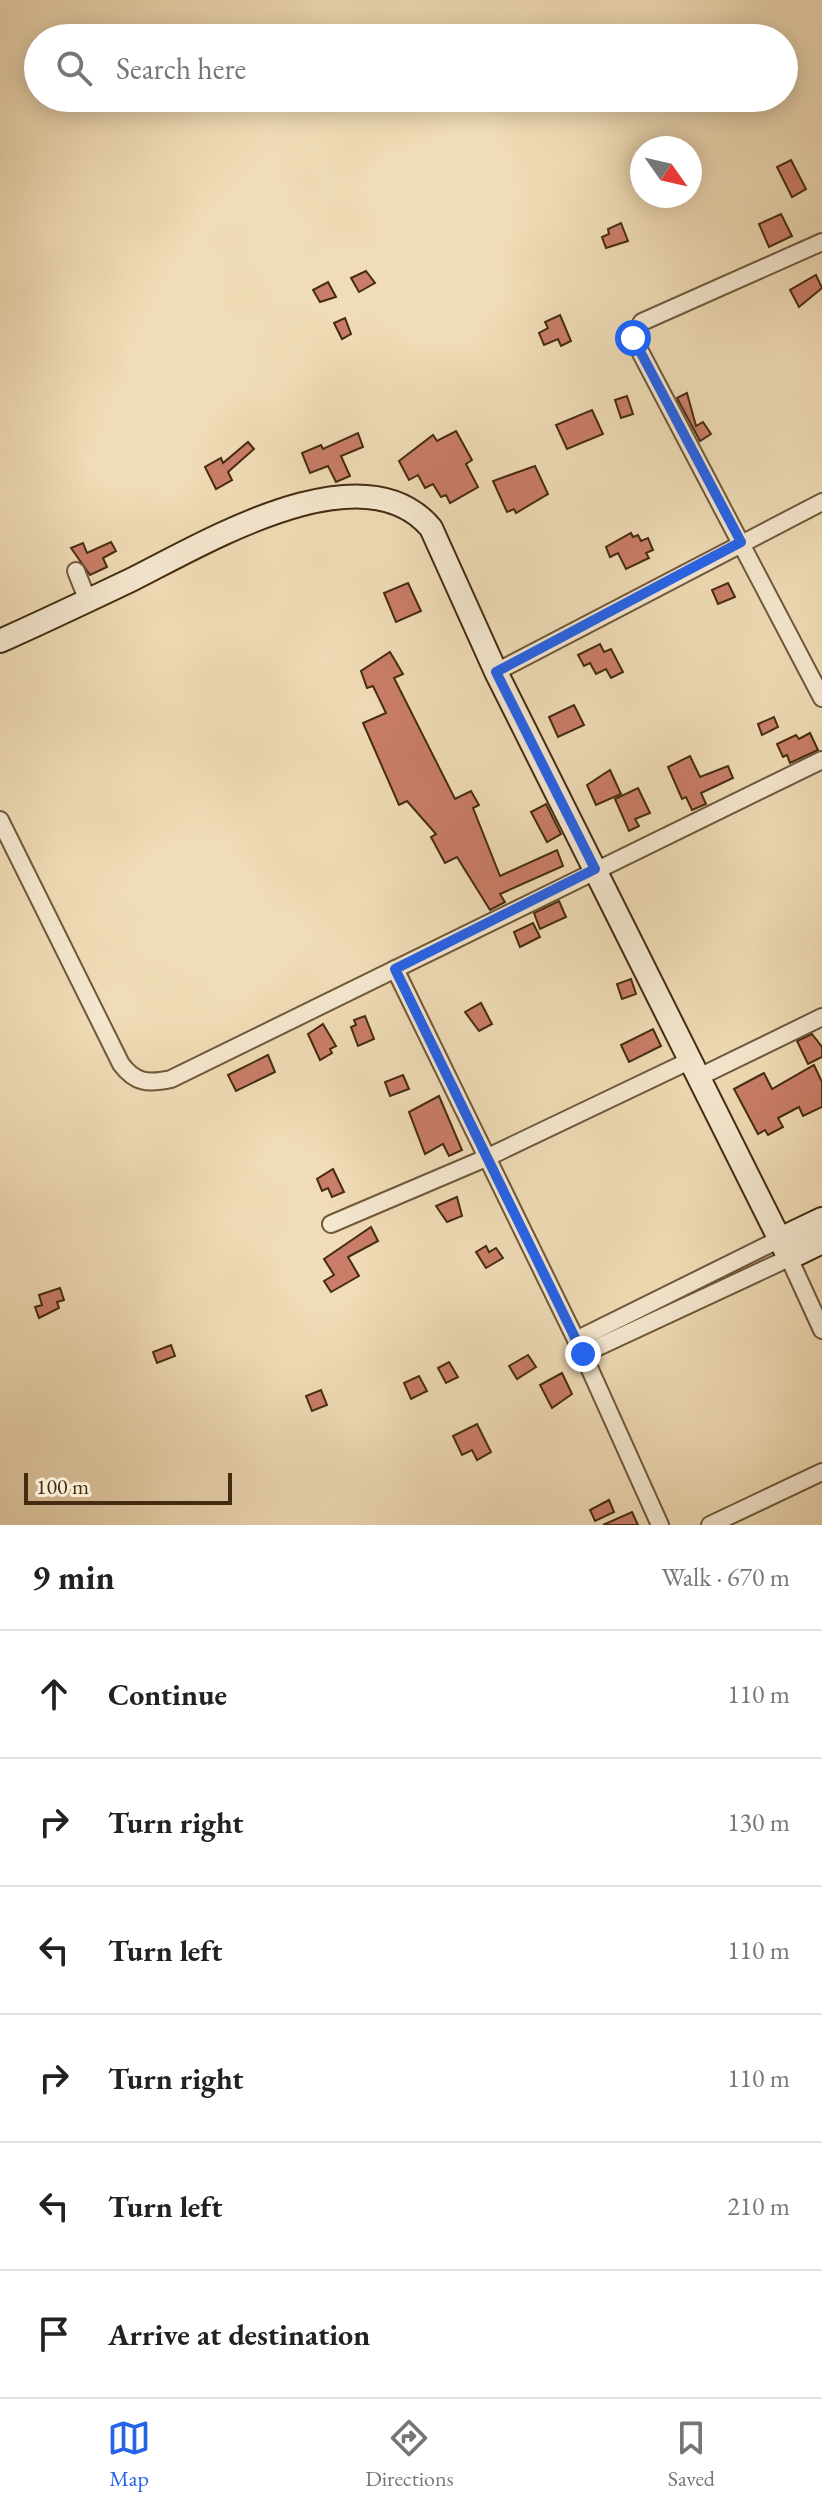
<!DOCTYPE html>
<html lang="en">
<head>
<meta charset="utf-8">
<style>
  body { margin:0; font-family:"EB Garamond",serif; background:#f2f2f2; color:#222 }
  .compass { position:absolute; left:630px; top:136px; width:72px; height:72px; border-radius:50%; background:#fff; box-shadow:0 4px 20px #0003; rotate:124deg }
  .scale { position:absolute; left:24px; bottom:20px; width:208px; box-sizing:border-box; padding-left:8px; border:4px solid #442c11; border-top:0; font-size:22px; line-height:28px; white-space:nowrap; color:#442c11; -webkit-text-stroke:6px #f5e8d0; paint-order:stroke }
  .stop { position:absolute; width:24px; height:24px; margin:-18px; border:6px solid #2563eb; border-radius:50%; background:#fff }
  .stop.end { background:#2563eb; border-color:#fff; box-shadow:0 2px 8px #0008 }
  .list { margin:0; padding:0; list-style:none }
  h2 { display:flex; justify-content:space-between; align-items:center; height:104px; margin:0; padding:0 32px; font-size:34px }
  h2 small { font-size:26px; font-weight:400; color:#767676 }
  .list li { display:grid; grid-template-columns:52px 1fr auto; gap:24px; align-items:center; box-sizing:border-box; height:128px; padding:0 32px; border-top:2px solid #e0e0e0 }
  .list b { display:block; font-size:30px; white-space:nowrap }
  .list em { font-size:26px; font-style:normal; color:#767676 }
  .icon { flex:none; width:44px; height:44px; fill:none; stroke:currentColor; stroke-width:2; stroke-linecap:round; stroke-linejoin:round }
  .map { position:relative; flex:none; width:822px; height:1525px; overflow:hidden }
  .search { position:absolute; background:#fff; box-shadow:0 4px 20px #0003; left:24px; right:24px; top:24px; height:88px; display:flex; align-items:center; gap:20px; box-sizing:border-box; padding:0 28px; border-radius:44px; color:#767676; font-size:30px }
  .sheet { height:872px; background:#fff }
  nav { display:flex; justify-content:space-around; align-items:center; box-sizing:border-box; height:112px; border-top:2px solid #e0e0e0; background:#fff; font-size:22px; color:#767676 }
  nav a { display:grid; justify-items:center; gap:4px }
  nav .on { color:#2563eb }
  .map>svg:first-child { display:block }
</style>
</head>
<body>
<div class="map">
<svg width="822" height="1525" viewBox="0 0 822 1525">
  <rect width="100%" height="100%" fill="#f0dcb6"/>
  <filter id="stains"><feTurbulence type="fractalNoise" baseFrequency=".0025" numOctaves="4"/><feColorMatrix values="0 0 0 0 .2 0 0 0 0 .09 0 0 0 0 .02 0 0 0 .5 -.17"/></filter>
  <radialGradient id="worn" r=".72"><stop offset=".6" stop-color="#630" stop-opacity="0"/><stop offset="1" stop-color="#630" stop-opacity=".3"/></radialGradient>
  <g fill="#ca7d68" stroke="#442c11" stroke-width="2">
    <path d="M 791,160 L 806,189 L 792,197 L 777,167 Z"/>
    <path d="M 781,214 L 792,236 L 769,247 L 759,224 Z"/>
    <path d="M 621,223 L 628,241 L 606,248 L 602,237 L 609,234 L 608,229 Z"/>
    <path d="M 366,271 L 375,283 L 359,292 L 351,278 Z"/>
    <path d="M 816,275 L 822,288 L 799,307 L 790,290 Z"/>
    <path d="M 328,282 L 336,297 L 320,302 L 313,290 Z"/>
    <path d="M 560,315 L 571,341 L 561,346 L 558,339 L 544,345 L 539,333 L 548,328 L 545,322 Z"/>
    <path d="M 345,318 L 351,334 L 342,339 L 334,323 Z"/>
    <path d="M 687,393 L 696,426 L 703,422 L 711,434 L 700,441 L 677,398 Z"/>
    <path d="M 627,396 L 633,414 L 621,418 L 615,400 Z"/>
    <path d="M 592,410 L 603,434 L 567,449 L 556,425 Z"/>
    <path d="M 456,431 L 472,460 L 466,464 L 478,487 L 450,503 L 446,495 L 441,497 L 433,484 L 425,488 L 418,475 L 409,480 L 399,461 L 433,435 L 437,441 Z"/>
    <path d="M 358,433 L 363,447 L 341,456 L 350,476 L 336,482 L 328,466 L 310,473 L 302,453 L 321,445 L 323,449 Z"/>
    <path d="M 248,442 L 254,449 L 228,472 L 232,480 L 216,489 L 205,467 L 221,458 L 223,463 Z"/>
    <path d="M 535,466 L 548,494 L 516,513 L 514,509 L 507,512 L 493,481 Z"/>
    <path d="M 631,533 L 633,537 L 638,535 L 641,541 L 648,538 L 653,550 L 646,553 L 649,558 L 626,569 L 618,553 L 610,557 L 606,547 Z"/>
    <path d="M 111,542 L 116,551 L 103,558 L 107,567 L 90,575 L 71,548 L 83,543 L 87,553 Z"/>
    <path d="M 408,583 L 421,611 L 396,622 L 384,593 Z"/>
    <path d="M 728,583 L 735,597 L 718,604 L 712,590 Z"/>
    <path d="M 600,644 L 604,652 L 611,649 L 623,672 L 611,678 L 606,669 L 596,674 L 590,663 L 584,666 L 578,655 Z"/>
    <path d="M 390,652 L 403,674 L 394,678 L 455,799 L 471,791 L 479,805 L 473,808 L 500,876 L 557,850 L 563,866 L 500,894 L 505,902 L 490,910 L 457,857 L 445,863 L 431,837 L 436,834 L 407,801 L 399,805 L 363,723 L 386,713 L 373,686 L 367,688 L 361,671 Z"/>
    <path d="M 574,705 L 584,725 L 558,737 L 549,717 Z"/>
    <path d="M 774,717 L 778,727 L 762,735 L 758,724 Z"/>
    <path d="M 810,733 L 818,750 L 790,763 L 787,755 L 783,757 L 777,744 L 796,735 L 799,739 Z"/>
    <path d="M 690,756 L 700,777 L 728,766 L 733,778 L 701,793 L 706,804 L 692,810 L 686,797 L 682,799 L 668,767 Z"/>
    <path d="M 610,770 L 621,794 L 596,805 L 587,785 Z"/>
    <path d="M 638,788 L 650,813 L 635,819 L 639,826 L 629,831 L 615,799 Z"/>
    <path d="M 546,804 L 561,834 L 547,842 L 531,812 Z"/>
    <path d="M 559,901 L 566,917 L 540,929 L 534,913 Z"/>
    <path d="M 533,923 L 540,937 L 520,947 L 514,932 Z"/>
    <path d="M 631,979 L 636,994 L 622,999 L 617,984 Z"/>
    <path d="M 481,1003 L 492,1024 L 479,1031 L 465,1012 Z"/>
    <path d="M 365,1016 L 374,1039 L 358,1046 L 351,1027 L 356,1025 L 354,1020 Z"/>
    <path d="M 323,1024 L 336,1046 L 330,1049 L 332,1053 L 320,1060 L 308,1034 Z"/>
    <path d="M 653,1029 L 661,1046 L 629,1062 L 621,1045 Z"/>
    <path d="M 812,1034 L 822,1047 L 822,1057 L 808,1064 L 797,1041 Z"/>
    <path d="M 268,1055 L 275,1072 L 236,1091 L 228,1075 Z"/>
    <path d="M 814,1065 L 822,1082 L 822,1107 L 803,1116 L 799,1107 L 778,1118 L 783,1127 L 768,1135 L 765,1130 L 758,1134 L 734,1089 L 764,1073 L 772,1089 Z"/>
    <path d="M 403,1075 L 409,1089 L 390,1096 L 385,1082 Z"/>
    <path d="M 439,1096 L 462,1150 L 449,1156 L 443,1144 L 425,1154 L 409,1112 Z"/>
    <path d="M 333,1169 L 344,1192 L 332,1197 L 328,1188 L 322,1191 L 317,1179 Z"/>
    <path d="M 457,1197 L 462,1216 L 447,1222 L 436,1206 Z"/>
    <path d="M 371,1227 L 378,1241 L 348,1257 L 359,1276 L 331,1292 L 324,1281 L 334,1275 L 324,1259 Z"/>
    <path d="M 486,1246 L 489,1252 L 496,1248 L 503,1258 L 486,1268 L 476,1252 Z"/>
    <path d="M 60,1288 L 64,1300 L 57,1302 L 59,1308 L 39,1318 L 35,1307 L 42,1305 L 39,1295 Z"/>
    <path d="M 171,1345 L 175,1356 L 157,1363 L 153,1352 Z"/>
    <path d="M 528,1355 L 536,1367 L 517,1379 L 509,1366 Z"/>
    <path d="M 449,1362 L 458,1377 L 446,1383 L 438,1368 Z"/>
    <path d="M 562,1373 L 572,1394 L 552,1408 L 540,1385 Z"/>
    <path d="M 419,1376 L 427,1391 L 411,1399 L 404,1383 Z"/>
    <path d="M 321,1390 L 327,1405 L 312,1411 L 306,1396 Z"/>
    <path d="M 477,1424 L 491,1452 L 477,1460 L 472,1450 L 462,1455 L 453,1436 Z"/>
    <path d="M 609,1500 L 614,1512 L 595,1521 L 590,1510 Z"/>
    <path d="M 632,1512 L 638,1525 L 603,1525 Z"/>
  </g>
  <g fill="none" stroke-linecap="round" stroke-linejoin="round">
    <defs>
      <g id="street">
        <path d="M 822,242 L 642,322 L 633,338 L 822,698"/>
        <path d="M 76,571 L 88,601"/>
        <path d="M 496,672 L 822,502"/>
        <path d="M 0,820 L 121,1064 C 135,1083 148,1084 171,1079 L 822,760"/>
        <path d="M 395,969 L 583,1354 L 660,1525"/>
        <path d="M 697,1078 L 822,1017"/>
        <path d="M 331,1224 L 486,1158 L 689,1061"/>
        <path d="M 576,1340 L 780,1239"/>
        <path d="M 583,1354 L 789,1258 L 822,1330"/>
        <path d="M 710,1525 L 822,1472"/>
      </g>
      <g id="secondary">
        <path d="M 0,641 C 45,621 89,600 133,579 C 205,543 363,447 431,528 L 496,672 L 789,1258 L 822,1242"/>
        <path d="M 780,1239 L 822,1219"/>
      </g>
    </defs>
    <use href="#street" stroke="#6f583a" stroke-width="20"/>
    <use href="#secondary" stroke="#442c11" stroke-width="26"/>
    <use href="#street" stroke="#f5e8d0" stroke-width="16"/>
    <use href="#secondary" stroke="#f5e8d0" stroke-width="22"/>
  </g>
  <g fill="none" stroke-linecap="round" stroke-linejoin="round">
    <path stroke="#2563eb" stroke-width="10" d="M 583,1354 L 395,969 L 595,869 L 496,672 L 741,542 L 633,338"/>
  </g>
  <rect width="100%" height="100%" filter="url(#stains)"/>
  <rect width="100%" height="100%" fill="url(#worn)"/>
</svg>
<svg class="compass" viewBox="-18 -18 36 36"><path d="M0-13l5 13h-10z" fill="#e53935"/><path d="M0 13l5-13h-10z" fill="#767676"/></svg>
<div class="scale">100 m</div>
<div class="stop" style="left:633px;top:338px"></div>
<div class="stop end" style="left:583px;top:1354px"></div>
<div class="search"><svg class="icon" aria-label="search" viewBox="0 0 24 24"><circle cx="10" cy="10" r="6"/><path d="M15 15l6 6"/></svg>Search here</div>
</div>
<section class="sheet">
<h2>9 min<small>Walk · 670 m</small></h2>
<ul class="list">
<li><svg class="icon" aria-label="ahead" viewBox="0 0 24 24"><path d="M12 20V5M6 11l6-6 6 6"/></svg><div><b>Continue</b></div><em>110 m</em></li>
<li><svg class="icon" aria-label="right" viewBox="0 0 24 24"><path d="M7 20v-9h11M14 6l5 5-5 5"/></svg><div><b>Turn right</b></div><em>130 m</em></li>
<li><svg class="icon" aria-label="left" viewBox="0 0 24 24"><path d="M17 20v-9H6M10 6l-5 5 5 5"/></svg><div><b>Turn left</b></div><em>110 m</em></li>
<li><svg class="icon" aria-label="right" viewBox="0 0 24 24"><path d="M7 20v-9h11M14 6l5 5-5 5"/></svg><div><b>Turn right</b></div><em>110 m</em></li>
<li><svg class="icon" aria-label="left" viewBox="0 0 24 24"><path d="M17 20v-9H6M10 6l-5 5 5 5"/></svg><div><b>Turn left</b></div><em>210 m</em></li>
<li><svg class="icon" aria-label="arrive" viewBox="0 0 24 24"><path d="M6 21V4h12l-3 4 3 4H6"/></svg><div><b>Arrive at destination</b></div></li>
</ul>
</section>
<nav>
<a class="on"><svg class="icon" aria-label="map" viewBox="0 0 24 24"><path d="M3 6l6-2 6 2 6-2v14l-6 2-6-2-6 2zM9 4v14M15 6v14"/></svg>Map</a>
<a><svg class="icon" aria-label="directions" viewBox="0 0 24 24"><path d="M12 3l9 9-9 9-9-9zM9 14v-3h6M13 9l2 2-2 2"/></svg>Directions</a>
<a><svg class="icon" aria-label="saved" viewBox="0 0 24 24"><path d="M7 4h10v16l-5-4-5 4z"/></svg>Saved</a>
</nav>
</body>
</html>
